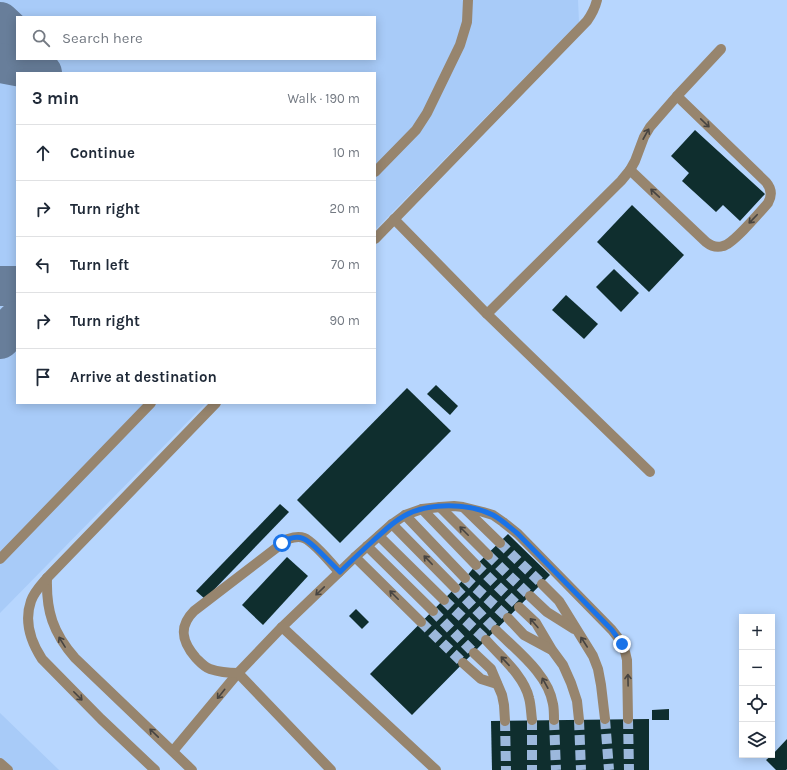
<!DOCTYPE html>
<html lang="en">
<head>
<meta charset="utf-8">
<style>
  body { margin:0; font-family:Karla,sans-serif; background:#f2f2f3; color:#1f2937 }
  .controls { position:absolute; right:12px; bottom:12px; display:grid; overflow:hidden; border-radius:0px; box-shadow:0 2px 10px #0003 }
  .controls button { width:36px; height:36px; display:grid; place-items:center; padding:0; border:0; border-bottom:1px solid #e0e1e3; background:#fff; color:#1f2937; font:20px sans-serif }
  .stop { position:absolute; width:12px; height:12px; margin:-9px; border:3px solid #1a73e8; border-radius:50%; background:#fff }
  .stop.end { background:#1a73e8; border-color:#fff; box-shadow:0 1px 4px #0008 }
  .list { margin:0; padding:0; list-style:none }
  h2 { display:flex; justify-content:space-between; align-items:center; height:52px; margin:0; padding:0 16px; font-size:17px }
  h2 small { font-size:13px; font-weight:400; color:#747a83 }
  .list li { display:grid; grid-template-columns:26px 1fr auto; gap:12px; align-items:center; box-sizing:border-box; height:56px; padding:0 16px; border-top:1px solid #e0e1e3 }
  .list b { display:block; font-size:15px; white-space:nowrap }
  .list em { font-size:13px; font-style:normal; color:#747a83 }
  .icon { flex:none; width:22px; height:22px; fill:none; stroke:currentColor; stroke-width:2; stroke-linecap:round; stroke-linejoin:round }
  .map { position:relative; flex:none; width:787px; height:770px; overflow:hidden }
  .search { position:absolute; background:#fff; box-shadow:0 2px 10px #0003; left:16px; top:16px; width:360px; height:44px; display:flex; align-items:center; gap:10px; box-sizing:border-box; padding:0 14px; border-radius:0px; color:#747a83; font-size:15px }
  .panel { position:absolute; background:#fff; box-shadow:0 2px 10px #0003; left:16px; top:72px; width:360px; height:332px; border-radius:0px }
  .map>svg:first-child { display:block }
</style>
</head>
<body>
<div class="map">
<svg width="787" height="770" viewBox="0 0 787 770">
  <rect width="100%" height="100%" fill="#b7d6fe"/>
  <g fill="#a8cbf8" fill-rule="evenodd">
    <path d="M 0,0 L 578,0 L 579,22 L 375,230 L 375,73 L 17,73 L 17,403 L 206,403 L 0,613 ZM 17,17 L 375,17 L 375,59 L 17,59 Z"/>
    <path d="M 0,713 L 59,770 L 0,770 Z"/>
  </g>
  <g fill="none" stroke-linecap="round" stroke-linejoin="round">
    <g stroke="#687e9a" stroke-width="40">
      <path d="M 0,22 L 17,38"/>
      <path d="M 0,63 L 22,67 L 42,73"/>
      <path d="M 0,286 L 17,286"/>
      <path d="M 0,339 L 17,321"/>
    </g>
  </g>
  <g fill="#0f2e2e">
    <path d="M 695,130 L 765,194 L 740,221 L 723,205 L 716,212 L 682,181 L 689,173 L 671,156 Z"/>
    <path d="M 632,205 L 684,255 L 649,292 L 597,242 Z"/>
    <path d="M 614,269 L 639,293 L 621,312 L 596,287 Z"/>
    <path d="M 566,295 L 598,324 L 584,339 L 552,310 Z"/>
    <path d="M 436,385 L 458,406 L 450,415 L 427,394 Z"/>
    <path d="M 407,388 L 451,431 L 340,543 L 297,500 Z"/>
    <path d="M 280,504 L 289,512 L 205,599 L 196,591 Z"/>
    <path d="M 508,534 L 550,575 L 412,715 L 370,674 L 465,578 L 476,565 Z"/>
    <path d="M 287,557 L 308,576 L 263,625 L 242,605 Z"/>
    <path d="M 356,609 L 369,622 L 362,629 L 349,616 Z"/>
    <path d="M 669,709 L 669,720 L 652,720 L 652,710 Z"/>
    <path d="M 649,719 L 649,770 L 492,770 L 491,721 Z"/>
    <path d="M 787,739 L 787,769 L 786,770 L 776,770 L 766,760 L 772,755 Z"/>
  </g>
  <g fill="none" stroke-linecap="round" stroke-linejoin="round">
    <g stroke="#9cb8dc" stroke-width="10" stroke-dasharray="10 5" stroke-linecap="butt">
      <path d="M 500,543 L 542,584"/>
      <path d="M 488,555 L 530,596"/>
      <path d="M 476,565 L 519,607"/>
      <path d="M 465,578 L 508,618"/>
      <path d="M 455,588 L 496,630"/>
      <path d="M 444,600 L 486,640"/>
      <path d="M 433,611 L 474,653"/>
      <path d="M 421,622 L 463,663"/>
      <path d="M 605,719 L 609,770"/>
      <path d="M 628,719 L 629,770"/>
      <path d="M 532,720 L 532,770"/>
      <path d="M 554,720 L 556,770"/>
      <path d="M 579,720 L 581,770"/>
      <path d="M 505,721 L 506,770"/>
    </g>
    <g stroke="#97856e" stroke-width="10">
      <path d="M 630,170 L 706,242 C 711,246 717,248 723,246 C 733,244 760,212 768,203 C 772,196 772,189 766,182 L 677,96"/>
      <path d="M 375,172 L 416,130 L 427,113 L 460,45 L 467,22 L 468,0"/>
      <path d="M 394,219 L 487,314 L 650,472"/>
      <path d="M 375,239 L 587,21 C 592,14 595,8 597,0"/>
      <path d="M 487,314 L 621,181 L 630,170 L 635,161 L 644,137 L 650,127 L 677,96 L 721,49"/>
      <path d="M 440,507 L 488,555"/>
      <path d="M 464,508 L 500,543"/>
      <path d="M 422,509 L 476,565"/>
      <path d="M 405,515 L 465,578"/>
      <path d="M 392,524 L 455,588"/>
      <path d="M 379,536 L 444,600"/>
      <path d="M 367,546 L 433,611"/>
      <path d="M 355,557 L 421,622"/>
      <path d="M 0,559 L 151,403"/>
      <path d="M 47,578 C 46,611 53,633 75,658 L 192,770"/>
      <path d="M 542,584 L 559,601 L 593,656 L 598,669 L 601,685 L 605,719"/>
      <path d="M 530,596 L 547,612 L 574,629"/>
      <path d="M 519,607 L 536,623 L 552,650 L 563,665 L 571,683 L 577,701 L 579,720"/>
      <path d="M 508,618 L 524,635 L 550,649"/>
      <path d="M 282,627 L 436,770"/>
      <path d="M 496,630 C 517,651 548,674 553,704 C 554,709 554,715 554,720"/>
      <path d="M 486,640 C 501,657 524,676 529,698 C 531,705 531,713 532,720"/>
      <path d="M 474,653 L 491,669 L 502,695 L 504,705 L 505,721"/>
      <path d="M 463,663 L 481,679 L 497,684"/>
      <path d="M 173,751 L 238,673 L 282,627 L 355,557 L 392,524 L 405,515 L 422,509 L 440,507 L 454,506 L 463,507 L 483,512 L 493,515 L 503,522 L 518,534 L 612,630 C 620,639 625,648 627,660 L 628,719"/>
      <path d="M 0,763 L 8,770"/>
      <path d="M 155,770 L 101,719 L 42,659 C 31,642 24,621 31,601 C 34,592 41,585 47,578 L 216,403"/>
      <path d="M 331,770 L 238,673 C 229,673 219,672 210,669 C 204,667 200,662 196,658 C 182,642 178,627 194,611 L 288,539 C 294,537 299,536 304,538 C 314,542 332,564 339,572"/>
    </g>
  </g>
  <defs><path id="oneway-shaft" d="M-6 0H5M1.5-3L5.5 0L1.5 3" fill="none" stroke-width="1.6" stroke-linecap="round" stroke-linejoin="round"/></defs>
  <g stroke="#474441">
    <use href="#oneway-shaft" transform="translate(705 123) rotate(44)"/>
    <use href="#oneway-shaft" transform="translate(646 134) rotate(-61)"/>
    <use href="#oneway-shaft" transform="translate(655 193) rotate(-137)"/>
    <use href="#oneway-shaft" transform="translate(753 219) rotate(134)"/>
    <use href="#oneway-shaft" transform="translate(464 531) rotate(-135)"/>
    <use href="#oneway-shaft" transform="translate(428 560) rotate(-134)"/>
    <use href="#oneway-shaft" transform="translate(320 591) rotate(136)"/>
    <use href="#oneway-shaft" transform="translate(394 595) rotate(-135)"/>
    <use href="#oneway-shaft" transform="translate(534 623) rotate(-131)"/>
    <use href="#oneway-shaft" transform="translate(62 642) rotate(-122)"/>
    <use href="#oneway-shaft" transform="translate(584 642) rotate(-123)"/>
    <use href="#oneway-shaft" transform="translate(505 661) rotate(-133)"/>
    <use href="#oneway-shaft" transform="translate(628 680) rotate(-91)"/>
    <use href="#oneway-shaft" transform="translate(545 683) rotate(-119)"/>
    <use href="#oneway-shaft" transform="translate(221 694) rotate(129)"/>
    <use href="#oneway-shaft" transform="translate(78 696) rotate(45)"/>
    <use href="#oneway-shaft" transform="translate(154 733) rotate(-136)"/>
  </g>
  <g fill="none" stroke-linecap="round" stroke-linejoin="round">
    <path stroke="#1a73e8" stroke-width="5" d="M 282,543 C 300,530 309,541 322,554 C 328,560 334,566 340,572 C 351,561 363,550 375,539 C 384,531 393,522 404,516 C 428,502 469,503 493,515 C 502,520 510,527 518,534 L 612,630 L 622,644"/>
  </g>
</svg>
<div class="controls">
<button>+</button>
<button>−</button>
<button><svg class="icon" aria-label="locate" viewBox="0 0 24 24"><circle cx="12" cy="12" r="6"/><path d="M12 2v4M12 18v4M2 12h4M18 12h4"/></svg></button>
<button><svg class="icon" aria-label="layers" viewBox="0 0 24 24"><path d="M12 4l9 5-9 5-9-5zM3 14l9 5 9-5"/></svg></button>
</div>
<div class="stop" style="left:282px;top:543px"></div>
<div class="stop end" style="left:622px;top:644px"></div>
<div class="search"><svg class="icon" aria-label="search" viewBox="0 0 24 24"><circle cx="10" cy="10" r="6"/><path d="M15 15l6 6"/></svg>Search here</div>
<section class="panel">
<h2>3 min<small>Walk · 190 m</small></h2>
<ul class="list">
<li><svg class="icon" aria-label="ahead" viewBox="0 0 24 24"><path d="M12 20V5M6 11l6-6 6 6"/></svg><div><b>Continue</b></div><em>10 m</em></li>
<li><svg class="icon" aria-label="right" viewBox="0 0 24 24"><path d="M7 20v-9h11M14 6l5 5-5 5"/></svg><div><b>Turn right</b></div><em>20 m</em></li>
<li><svg class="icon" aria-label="left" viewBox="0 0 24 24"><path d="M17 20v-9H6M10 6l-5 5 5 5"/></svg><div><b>Turn left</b></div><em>70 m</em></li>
<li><svg class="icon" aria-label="right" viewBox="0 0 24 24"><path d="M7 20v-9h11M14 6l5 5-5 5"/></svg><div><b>Turn right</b></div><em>90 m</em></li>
<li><svg class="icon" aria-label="arrive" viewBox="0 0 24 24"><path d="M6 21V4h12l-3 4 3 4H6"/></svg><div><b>Arrive at destination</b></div></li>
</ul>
</section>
</div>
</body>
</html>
